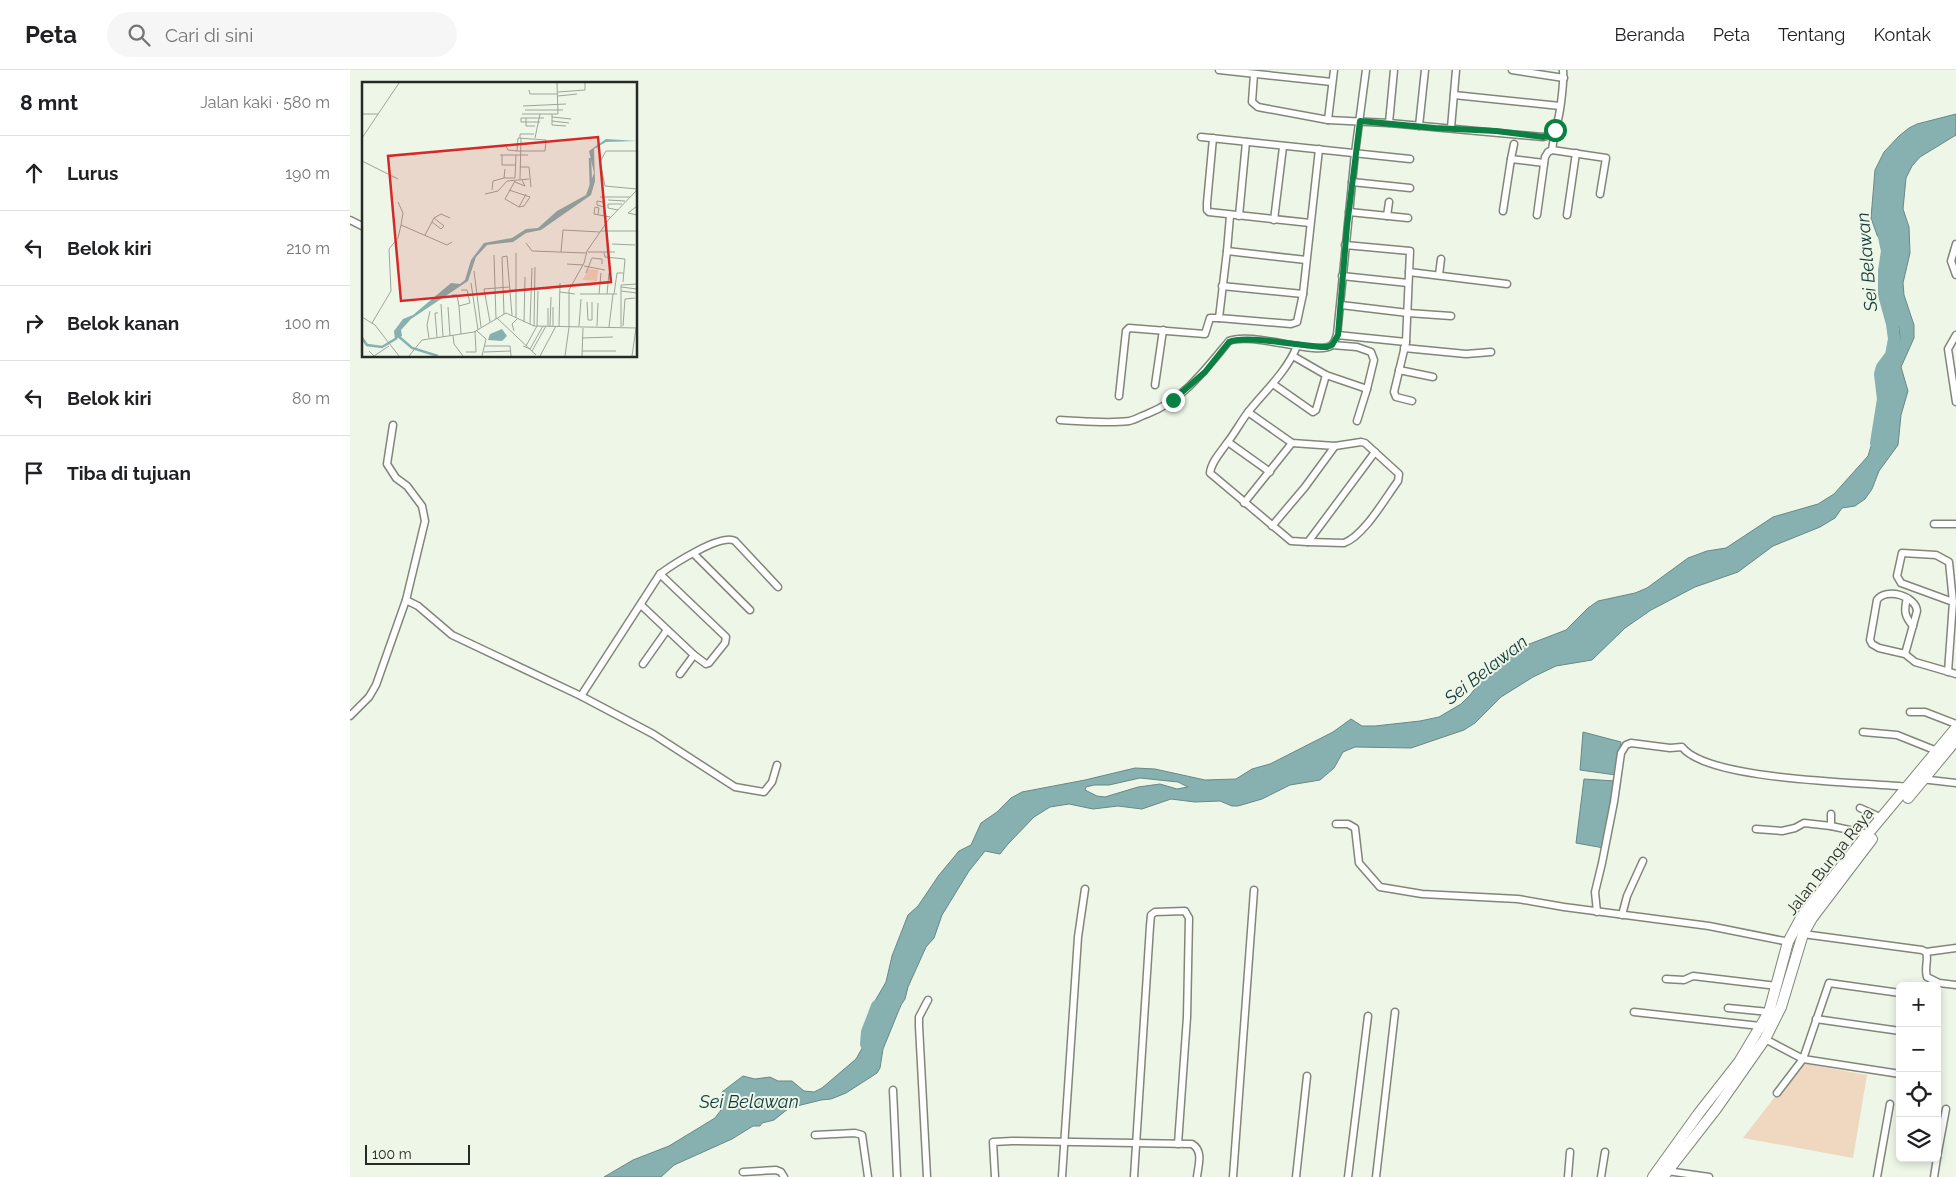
<!DOCTYPE html>
<html lang="id">
<head>
<meta charset="utf-8">
<style>
  body { margin:0; font-family:Raleway,sans-serif; background:#f6f6f6; color:#202124 }
  .controls { position:absolute; right:15px; bottom:15px; display:grid; overflow:hidden; border-radius:8px; box-shadow:0 2px 8px #0003 }
  .controls button { width:45px; height:45px; display:grid; place-items:center; padding:0; border:0; border-bottom:1px solid #e0e0e0; background:#fff; color:#202124; font:25px sans-serif }
  .scale { position:absolute; left:15px; bottom:12px; width:105px; box-sizing:border-box; padding-left:5px; border:2px solid #262924; border-top:0; font-size:14px; line-height:18px; white-space:nowrap; color:#262924; -webkit-text-stroke:4px #eef6e8; paint-order:stroke }
  .stop { position:absolute; width:15px; height:15px; margin:-11px; border:4px solid #0b8043; border-radius:50%; background:#fff }
  .stop.end { background:#0b8043; border-color:#fff; box-shadow:0 1px 5px #0008 }
  .list { margin:0; padding:0; list-style:none }
  h2 { display:flex; justify-content:space-between; align-items:center; height:65px; margin:0; padding:0 20px; font-size:21px }
  h2 small { font-size:16px; font-weight:400; color:#757577 }
  .list li { display:grid; grid-template-columns:32px 1fr auto; gap:15px; align-items:center; box-sizing:border-box; height:75px; padding:0 20px; border-top:1px solid #e0e0e0 }
  .list b { display:block; font-size:19px; white-space:nowrap }
  .list em { font-size:16px; font-style:normal; color:#757577 }
  .icon { flex:none; width:28px; height:28px; fill:none; stroke:currentColor; stroke-width:2; stroke-linecap:round; stroke-linejoin:round }
  .map { position:relative; flex:none; width:1606px; height:1107px; overflow:hidden }
  header { display:flex; align-items:center; gap:30px; box-sizing:border-box; height:70px; padding:0 25px; background:#fff; border-bottom:1px solid #e0e0e0 }
  header strong { font-size:24px }
  nav { display:flex; gap:28px; margin-inline-start:auto; font-size:18px }
  .search { width:350px; height:45px; background:#f6f6f6; display:flex; align-items:center; gap:12px; box-sizing:border-box; padding:0 18px; border-radius:28px; color:#757577; font-size:19px }
  main { display:flex }
  aside { flex:1; background:#fff }
  .map>svg:first-child { display:block }
</style>
</head>
<body>
<header>
<strong>Peta</strong>
<div class="search"><svg class="icon" aria-label="search" viewBox="0 0 24 24"><circle cx="10" cy="10" r="6"/><path d="M15 15l6 6"/></svg>Cari di sini</div>
<nav><a>Beranda</a><a>Peta</a><a>Tentang</a><a>Kontak</a></nav>
</header>
<main>
<aside>
<h2>8 mnt<small>Jalan kaki · 580 m</small></h2>
<ul class="list">
<li><svg class="icon" aria-label="ahead" viewBox="0 0 24 24"><path d="M12 20V5M6 11l6-6 6 6"/></svg><div><b>Lurus</b></div><em>190 m</em></li>
<li><svg class="icon" aria-label="left" viewBox="0 0 24 24"><path d="M17 20v-9H6M10 6l-5 5 5 5"/></svg><div><b>Belok kiri</b></div><em>210 m</em></li>
<li><svg class="icon" aria-label="right" viewBox="0 0 24 24"><path d="M7 20v-9h11M14 6l5 5-5 5"/></svg><div><b>Belok kanan</b></div><em>100 m</em></li>
<li><svg class="icon" aria-label="left" viewBox="0 0 24 24"><path d="M17 20v-9H6M10 6l-5 5 5 5"/></svg><div><b>Belok kiri</b></div><em>80 m</em></li>
<li><svg class="icon" aria-label="arrive" viewBox="0 0 24 24"><path d="M6 21V4h12l-3 4 3 4H6"/></svg><div><b>Tiba di tujuan</b></div></li>
</ul>
</aside>
<div class="map">
<svg width="1606" height="1107" viewBox="0 0 1606 1107">
  <rect width="100%" height="100%" fill="#eef6e8"/>
  <path fill="#efd7c0" d="M 1451,993 L 1517,1005 L 1503,1088 L 1393,1068 Z"/>
  <g fill="#86b1b0" stroke="#698886" fill-rule="evenodd">
    <path d="M 1606,44 L 1606,65 L 1570,87 L 1562,96 L 1556,108 L 1553,139 L 1559,157 L 1560,183 L 1553,213 L 1554,225 L 1564,255 L 1564,268 L 1551,297 L 1558,321 L 1551,345 L 1548,375 L 1529,401 L 1522,419 L 1515,429 L 1505,436 L 1492,438 L 1485,448 L 1470,457 L 1423,476 L 1388,502 L 1345,517 L 1301,540 L 1275,558 L 1242,590 L 1206,596 L 1183,607 L 1151,627 L 1125,653 L 1114,660 L 1061,678 L 1005,677 L 993,682 L 984,698 L 970,710 L 940,715 L 912,729 L 888,736 L 882,736 L 870,731 L 845,732 L 821,729 L 792,739 L 768,736 L 743,739 L 719,734 L 700,737 L 684,747 L 658,774 L 650,784 L 635,781 L 619,801 L 592,845 L 584,868 L 576,877 L 558,917 L 555,929 L 551,935 L 533,979 L 530,998 L 527,1003 L 496,1023 L 481,1029 L 471,1030 L 439,1038 L 424,1050 L 412,1053 L 410,1056 L 403,1056 L 382,1069 L 324,1095 L 311,1107 L 254,1107 L 283,1090 L 319,1076 L 365,1048 L 371,1040 L 372,1022 L 393,1006 L 405,1009 L 420,1007 L 428,1011 L 442,1011 L 454,1021 L 464,1022 L 472,1018 L 506,989 L 515,973 L 516,961 L 521,954 L 522,936 L 536,912 L 542,886 L 558,845 L 568,836 L 589,805 L 609,781 L 621,775 L 631,753 L 647,742 L 661,728 L 672,722 L 735,710 L 785,698 L 805,699 L 855,710 L 886,709 L 902,699 L 920,694 L 983,662 L 1001,649 L 1012,656 L 1025,656 L 1070,651 L 1089,647 L 1111,634 L 1120,625 L 1143,596 L 1158,584 L 1169,578 L 1216,560 L 1238,538 L 1248,531 L 1285,523 L 1297,518 L 1338,488 L 1357,481 L 1376,478 L 1423,447 L 1468,434 L 1484,424 L 1518,386 L 1525,363 L 1532,353 L 1537,322 L 1533,301 L 1535,295 L 1546,280 L 1550,268 L 1549,258 L 1541,244 L 1536,224 L 1536,181 L 1527,165 L 1521,148 L 1525,100 L 1534,82 L 1549,66 L 1559,58 L 1567,54 ZM 790,708 L 828,712 L 838,717 L 827,719 L 810,714 L 788,717 L 755,727 L 747,726 L 735,720 L 736,717 L 744,715 L 759,715 Z"/>
    <path d="M 1233,662 L 1271,672 L 1266,705 L 1230,700 Z"/>
    <path d="M 1234,709 L 1265,711 L 1254,778 L 1226,773 Z"/>
  </g>
  <g fill="none" stroke-linecap="round" stroke-linejoin="round">
    <g stroke="#86b1b0" stroke-width="12">
      <path d="M 1526,373 L 1533,329 L 1530,304 L 1532,297 L 1541,285 L 1544,269 L 1542,254 L 1534,225 L 1534,201 L 1537,181 L 1534,167"/>
      <path d="M 516,974 L 517,962 L 527,936"/>
    </g>
    <defs>
      <g id="minor">
        <path d="M 869,0 L 982,12"/>
        <path d="M 1162,0 L 1214,8"/>
        <path d="M 904,4 L 902,32 L 908,37 L 913,38 L 978,50 L 1039,53 L 1193,67 C 1198,66 1201,65 1204,61 C 1210,52 1214,12 1213,0"/>
        <path d="M 1104,25 L 1210,36"/>
        <path d="M 978,50 L 984,0"/>
        <path d="M 1039,53 L 1044,0"/>
        <path d="M 1069,56 L 1075,0"/>
        <path d="M 1101,58 L 1106,0"/>
        <path d="M 1205,60 L 1202,80 L 1256,88 L 1250,124"/>
        <path d="M 851,67 L 1060,89"/>
        <path d="M 863,68 L 857,133 L 857,140 L 859,142 L 960,153"/>
        <path d="M 1164,74 L 1161,89 L 1194,93"/>
        <path d="M 1002,112 L 1060,118"/>
        <path d="M 1153,141 L 1161,89"/>
        <path d="M 999,142 L 1058,148"/>
        <path d="M 1187,145 L 1195,87 L 1198,82 L 1202,80"/>
        <path d="M 1217,145 L 1226,83"/>
        <path d="M 880,146 L 877,181 L 956,190"/>
        <path d="M 889,146 L 896,72"/>
        <path d="M 1037,146 L 1039,132"/>
        <path d="M 0,150 L 14,157"/>
        <path d="M 924,150 L 933,77"/>
        <path d="M 1606,174 L 1601,191 L 1606,205"/>
        <path d="M 995,175 L 1060,181 L 1056,272 L 1044,322 L 1046,327 L 1062,331"/>
        <path d="M 877,181 L 869,248 L 941,254 L 947,252 L 953,224 L 969,79"/>
        <path d="M 1059,202 L 1157,214"/>
        <path d="M 1089,205 L 1091,189"/>
        <path d="M 992,206 L 1058,213"/>
        <path d="M 872,216 L 953,224"/>
        <path d="M 991,235 L 1058,243 L 1101,246"/>
        <path d="M 987,265 L 1056,272"/>
        <path d="M 1606,265 L 1598,279 L 1606,332"/>
        <path d="M 947,276 C 937,301 916,320 899,341 C 891,351 885,363 877,373 C 871,382 861,392 860,403 L 941,471 L 958,472 L 1025,382"/>
        <path d="M 1054,278 L 1116,284 L 1141,282"/>
        <path d="M 943,286 L 976,305 L 1017,319 L 1024,290 L 1021,282 L 1007,277 L 982,275"/>
        <path d="M 1049,300 L 1083,307"/>
        <path d="M 923,314 L 963,342 L 966,340 L 976,305"/>
        <path d="M 805,315 L 813,260"/>
        <path d="M 769,326 L 776,261 L 779,258 L 855,264 L 860,248 L 869,248"/>
        <path d="M 898,342 L 942,373 L 985,376 L 1011,372 L 1015,373 L 1049,404 L 1048,411 C 1036,427 1014,466 994,473 L 958,472"/>
        <path d="M 710,350 C 733,351 757,354 779,351 C 785,350 791,346 797,344 C 833,330 855,300 879,271 C 902,261 968,287 982,275 C 984,273 986,268 987,265 L 1005,83 L 1016,0"/>
        <path d="M 1007,351 L 1017,319"/>
        <path d="M 43,355 L 37,394 L 46,408 L 57,416 L 72,436 L 75,451 L 56,530"/>
        <path d="M 878,372 L 920,402"/>
        <path d="M 894,433 L 942,373"/>
        <path d="M 1584,454 L 1606,454"/>
        <path d="M 922,456 L 955,417 L 985,376"/>
        <path d="M 344,484 L 400,540"/>
        <path d="M 1557,528 C 1554,540 1554,546 1563,556"/>
        <path d="M 291,535 L 344,585 L 356,594 L 359,593 L 375,573 L 376,567 L 310,504"/>
        <path d="M 1555,584 L 1567,541 C 1566,526 1536,517 1527,530 L 1520,570 L 1522,574 L 1529,578 L 1555,584 L 1565,592 L 1606,604"/>
        <path d="M 293,594 L 317,560"/>
        <path d="M 1598,602 L 1603,532 L 1599,492 L 1586,485 L 1552,483 L 1547,506 L 1551,513 L 1603,532"/>
        <path d="M 330,604 L 344,585"/>
        <path d="M 231,626 L 310,504 C 322,495 371,463 385,471 L 428,517"/>
        <path d="M 1560,642 L 1575,642 L 1606,654"/>
        <path d="M 0,646 L 19,627 L 26,615 L 56,530 L 68,536 L 102,565 L 231,626 L 303,664 L 385,717 L 414,722 L 422,712 L 427,695"/>
        <path d="M 1513,662 L 1547,665 L 1587,681"/>
        <path d="M 1571,709 L 1606,713"/>
        <path d="M 1510,738 L 1532,748"/>
        <path d="M 986,754 L 998,754 L 1005,758 L 1009,793 L 1030,817 L 1072,824 L 1168,829 L 1214,837 L 1359,856 L 1439,872"/>
        <path d="M 1481,756 L 1481,744"/>
        <path d="M 1406,759 L 1432,761 L 1445,758 L 1454,753 L 1481,756 L 1518,764"/>
        <path d="M 1247,842 L 1245,822 L 1252,793 L 1264,732 L 1271,683 L 1276,675 L 1281,673 L 1320,678 L 1332,677 C 1358,711 1513,712 1558,717"/>
        <path d="M 1272,845 L 1277,826 L 1293,791"/>
        <path d="M 1453,864 L 1572,880 L 1576,882 L 1606,878"/>
        <path d="M 1576,882 C 1579,889 1574,898 1577,907 L 1589,913 L 1606,915"/>
        <path d="M 1316,909 L 1334,910 L 1343,906 L 1427,916"/>
        <path d="M 1378,938 L 1419,942"/>
        <path d="M 1284,942 L 1410,956"/>
        <path d="M 1466,949 L 1550,961"/>
        <path d="M 1415,969 L 1453,989 L 1550,1004"/>
        <path d="M 543,1020 L 547,1107"/>
        <path d="M 1427,1023 L 1453,989 L 1479,913 L 1550,923"/>
        <path d="M 465,1065 L 505,1063 L 512,1065 L 518,1107"/>
        <path d="M 1587,1087 L 1596,1039"/>
        <path d="M 1317,1101 L 1359,1107"/>
        <path d="M 393,1102 L 426,1100 L 431,1102 L 434,1107"/>
        <path d="M 577,1107 L 569,956 L 569,947 L 578,930"/>
        <path d="M 645,1107 L 643,1072 L 662,1071 L 842,1074 C 854,1081 848,1096 847,1107"/>
        <path d="M 712,1107 L 728,867 L 735,819"/>
        <path d="M 784,1107 L 800,856 L 801,845 L 805,842 L 835,841 L 839,848 L 837,947 L 828,1074"/>
        <path d="M 883,1107 L 904,820"/>
        <path d="M 946,1107 L 957,1006"/>
        <path d="M 998,1107 L 1018,946"/>
        <path d="M 1026,1107 L 1045,942"/>
        <path d="M 1218,1107 L 1220,1082"/>
        <path d="M 1251,1107 L 1255,1082"/>
        <path d="M 1527,1107 L 1540,1034"/>
        <path d="M 1584,1107 L 1587,1088"/>
      </g>
      <g id="primary">
        <path d="M 1558,728 L 1606,670"/>
        <path d="M 1303,1107 L 1349,1043 L 1389,992 L 1419,942 L 1438,872 L 1452,846 L 1511,772 L 1606,658"/>
        <path d="M 1313,1107 L 1366,1039 L 1415,969 L 1431,937 L 1453,864 L 1462,848 L 1522,769"/>
      </g>
    </defs>
    <use href="#minor" stroke="#80877a" stroke-width="9"/>
    <use href="#primary" stroke="#80877a" stroke-width="12"/>
    <use href="#minor" stroke="#fff" stroke-width="6"/>
    <use href="#primary" stroke="#fff" stroke-width="10"/>
  </g>
  <g fill="none" stroke-linecap="round" stroke-linejoin="round">
    <path stroke="#0b8043" stroke-width="6" d="M 823,330 L 855,302 L 879,272 C 896,264 954,277 977,277 L 982,275 L 988,265 L 997,156 L 1010,51 L 1085,58 L 1146,61 L 1193,67 L 1200,65 L 1205,60"/>
  </g>
  <g text-anchor="middle" stroke-width="4" stroke-linejoin="round" paint-order="stroke">
    <g font-size="16" fill="#262924" stroke="#eef6e8">
      <text transform="translate(1479 791) rotate(-52)" y="6">Jalan Bunga Raya</text>
    </g>
    <g font-size="18" font-style="italic" fill="#113b3a" stroke="#eef6e8">
      <text transform="translate(1517 192) rotate(-95)" y="6">Sei Belawan</text>
      <text transform="translate(1136 600) rotate(-38)" y="6">Sei Belawan</text>
      <text x="399" y="1038">Sei Belawan</text>
    </g>
  </g>
  <g transform="translate(12 12)">
    <rect width="275" height="275" fill="#eef6e8"/>
    <path d="M 227,187 L 236,188 L 235,199 L 220,198 Z" fill="#efd7c0"/>
    <path d="M 244,57 L 275,59 L 244,60 L 232,67 L 233,99 L 229,113 L 179,148 L 164,151 L 151,160 L 125,163 L 114,175 L 106,199 L 49,237 L 39,248 L 40,254 L 33,257 L 32,249 L 41,237 L 51,233 L 89,201 L 98,202 L 103,198 L 109,178 L 122,161 L 150,156 L 164,147 L 176,146 L 195,129 L 224,113 L 232,91 L 227,69 ZM 140,247 L 145,254 L 140,259 L 126,258 L 128,252 Z" fill="#86b1b0"/>
    <path fill="none" stroke="#86b1b0" stroke-width="2.5" d="M 228,76 L 229,107M 35,253 L 50,266 L 76,274M 0,256 L 5,263 L 20,265 L 35,256"/>
    <path fill="none" stroke="#9ea49a" stroke-width="1" d="M 167,8 L 168,12 L 195,12M 196,10 L 223,8 L 223,1M 196,14 L 215,12M 161,24 L 204,22M 163,28 L 201,28M 0,32 L 16,32M 160,32 L 196,32 L 195,1M 190,32 L 190,43 L 204,44M 190,35 L 209,37M 164,36 L 164,44 L 173,44M 190,39 L 207,41M 159,40 L 159,36 L 182,36M 159,40 L 178,40M 0,56 L 37,1M 158,56 L 158,52 L 172,52M 173,56 L 178,32M 144,64 L 146,68 L 155,69 L 183,69 L 184,58 L 156,56 L 155,69M 275,69 L 244,69 L 238,80 L 243,104 L 275,107M 138,73 L 166,73M 140,73 L 140,83 L 153,83M 0,79 L 36,97M 158,85 L 167,85 L 169,105M 143,87 L 142,96 L 153,96 L 154,73M 158,97 L 159,56M 153,99 L 143,117 L 157,125 L 164,112M 153,100 L 163,104 L 160,98M 130,108 L 131,99 L 142,96M 147,108 L 168,115 L 162,124 L 157,125M 123,112 L 136,109 L 145,99 L 167,97M 238,115 L 268,115M 246,118 L 263,119M 36,120 L 41,131 L 39,143M 275,124 L 266,131 L 275,133M 242,125 L 235,123 L 235,119 L 241,120 L 242,125 L 242,134M 256,128 L 246,126 L 246,122 L 260,122M 236,132 L 237,126 L 233,125 L 232,132 L 248,135M 70,140 L 79,147 L 82,144 L 72,136M 239,149 L 275,149M 63,153 L 72,136 L 79,132 L 88,136M 164,161 L 170,169 L 224,171M 250,162 L 273,163M 199,170 L 201,148 L 238,150M 226,170 L 253,170M 154,171 L 154,235M 242,171 L 243,175 L 263,177 L 261,200M 132,173 L 134,237M 205,182 L 221,183M 222,184 L 243,188M 112,189 L 119,245M 224,191 L 230,176 L 240,177 L 240,182M 109,201 L 116,248M 211,203 L 230,203M 259,205 L 275,207M 259,209 L 275,211M 198,210 L 213,212M 218,212 L 255,212M 237,212 L 239,191M 245,212 L 247,191M 252,212 L 255,191 L 261,191M 90,213 L 95,213 L 97,224M 225,220 L 226,238 L 230,238 L 230,220M 79,222 L 81,255M 86,225 L 88,254M 142,232 L 140,175 L 145,174 L 150,233M 0,235 L 13,243 L 37,274M 135,236 L 174,273M 128,240 L 122,207 L 147,205M 162,240 L 163,195M 10,241 L 29,209 L 27,167 L 36,156 L 39,143 L 85,163 L 90,160M 168,242 L 170,186M 172,244 L 173,185M 186,244 L 186,226M 188,244 L 189,215M 191,244 L 191,225M 197,244 L 198,201M 217,244 L 219,217M 235,244 L 236,221M 261,244 L 263,217 L 273,216M 207,245 L 207,208 L 222,181 L 225,169 L 247,137 L 275,108M 247,245 L 251,212M 259,245 L 259,203 L 275,202M 115,249 L 124,257 L 120,274M 152,249 L 150,242 L 156,236M 99,252 L 97,224 L 108,221 L 105,208 L 99,208M 91,253 L 92,262 L 101,274M 75,255 L 73,231 L 76,231M 67,256 L 65,243 L 68,229M 220,256 L 251,255M 123,264 L 148,264 L 149,274M 161,264 L 168,267 L 181,244M 164,264 L 175,244 L 176,209M 7,269 L 12,274 L 27,264M 170,269 L 184,244M 220,269 L 254,269M 104,270 L 114,270 L 113,249M 122,270 L 149,269M 47,274 L 60,258 L 112,250 L 144,231 L 172,244 L 275,246M 178,274 L 194,244M 203,274 L 207,245M 220,274 L 221,246M 270,274 L 274,246"/>
    <path fill="#d62828" fill-opacity="0.15" stroke="#d62828" stroke-width="2.5" d="M 236,55 L 249,200 L 39,219 L 26,74 Z"/>
    <rect width="275" height="275" fill="none" stroke="#262924" stroke-width="2.5"/>
  </g>
</svg>
<div class="controls">
<button>+</button>
<button>−</button>
<button><svg class="icon" aria-label="locate" viewBox="0 0 24 24"><circle cx="12" cy="12" r="6"/><path d="M12 2v4M12 18v4M2 12h4M18 12h4"/></svg></button>
<button><svg class="icon" aria-label="layers" viewBox="0 0 24 24"><path d="M12 4l9 5-9 5-9-5zM3 14l9 5 9-5"/></svg></button>
</div>
<div class="scale">100 m</div>
<div class="stop" style="left:1205px;top:60px"></div>
<div class="stop end" style="left:823px;top:330px"></div>
</div>
</main>
</body>
</html>
